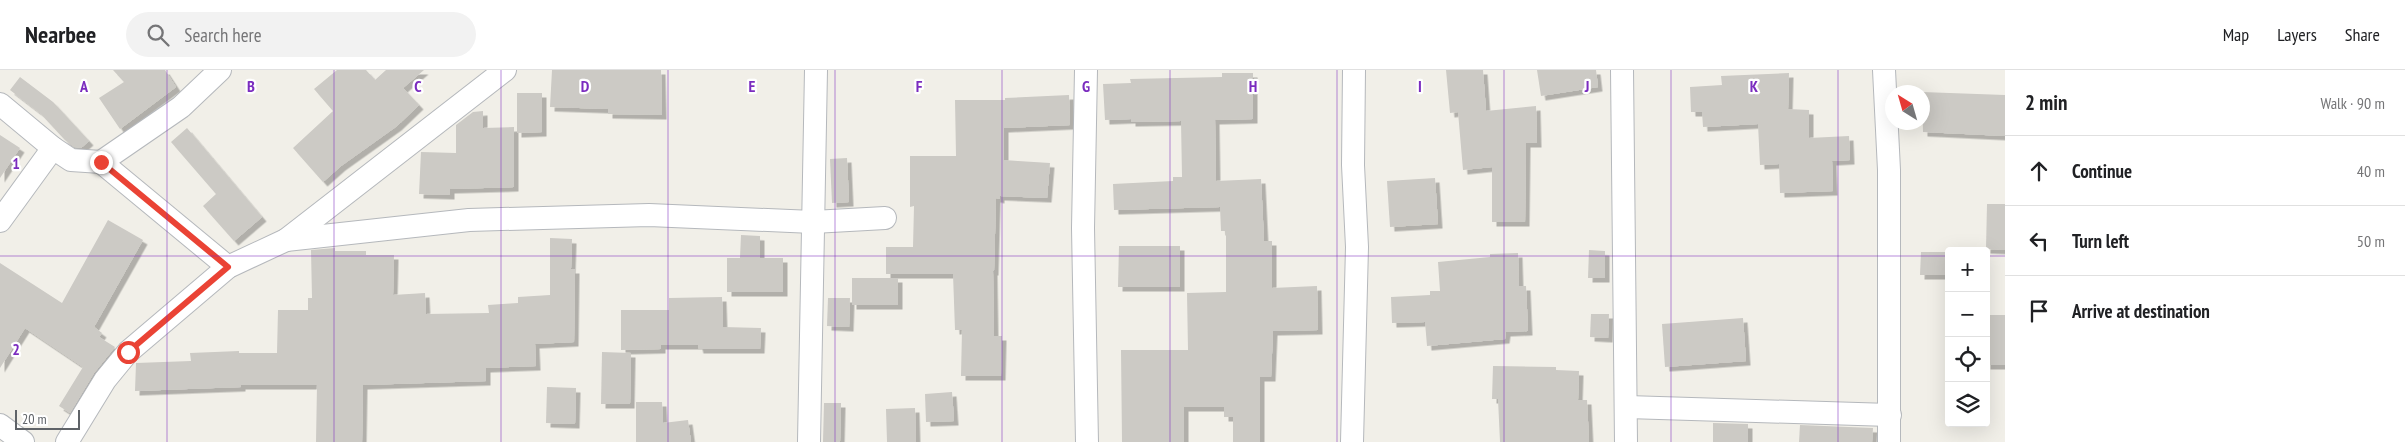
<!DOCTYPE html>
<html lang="en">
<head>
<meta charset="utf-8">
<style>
  body { margin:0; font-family:"PT Sans Narrow",sans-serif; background:#f2f2f2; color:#202124 }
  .controls { position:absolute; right:15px; bottom:15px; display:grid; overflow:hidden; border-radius:5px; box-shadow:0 5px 20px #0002 }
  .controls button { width:45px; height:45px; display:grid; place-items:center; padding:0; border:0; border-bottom:1px solid #e0e0e0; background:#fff; color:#202124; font:25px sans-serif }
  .compass { position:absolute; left:1885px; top:15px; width:45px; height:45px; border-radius:50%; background:#fff; box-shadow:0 5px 20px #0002; rotate:323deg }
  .scale { position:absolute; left:15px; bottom:12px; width:65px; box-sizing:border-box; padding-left:5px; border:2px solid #5f6368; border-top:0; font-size:14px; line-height:18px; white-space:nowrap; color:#5f6368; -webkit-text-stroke:4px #fff; paint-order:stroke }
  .stop { position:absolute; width:15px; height:15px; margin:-11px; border:4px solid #ea4335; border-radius:50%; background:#fff }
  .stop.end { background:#ea4335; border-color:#fff; box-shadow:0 1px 5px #0008 }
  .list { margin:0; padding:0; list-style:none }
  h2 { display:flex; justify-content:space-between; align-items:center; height:65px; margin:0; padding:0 20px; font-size:21px }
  h2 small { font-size:16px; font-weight:400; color:#757577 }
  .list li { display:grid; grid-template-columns:32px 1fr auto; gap:15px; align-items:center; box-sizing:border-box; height:70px; padding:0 20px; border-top:1px solid #e0e0e0 }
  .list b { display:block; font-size:19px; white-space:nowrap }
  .list em { font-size:16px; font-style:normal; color:#757577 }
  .icon { flex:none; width:28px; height:28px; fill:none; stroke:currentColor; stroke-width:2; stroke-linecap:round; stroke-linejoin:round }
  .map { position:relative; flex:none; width:2005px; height:372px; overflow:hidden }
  header { display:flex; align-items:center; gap:30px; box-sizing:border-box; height:70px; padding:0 25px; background:#fff; border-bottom:1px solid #e0e0e0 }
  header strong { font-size:24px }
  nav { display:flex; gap:28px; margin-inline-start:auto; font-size:18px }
  .search { width:350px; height:45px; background:#f2f2f2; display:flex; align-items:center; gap:12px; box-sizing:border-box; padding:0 18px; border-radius:28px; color:#757577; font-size:19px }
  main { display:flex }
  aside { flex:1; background:#fff }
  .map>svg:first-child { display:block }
</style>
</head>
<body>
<header>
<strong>Nearbee</strong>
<div class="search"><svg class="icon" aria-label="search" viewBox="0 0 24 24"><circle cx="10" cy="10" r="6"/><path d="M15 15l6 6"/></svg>Search here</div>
<nav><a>Map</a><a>Layers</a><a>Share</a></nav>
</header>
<main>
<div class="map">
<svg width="2005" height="372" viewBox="0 0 2005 372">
  <defs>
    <filter id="shadow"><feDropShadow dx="4.5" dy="4.5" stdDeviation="0" flood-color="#0004"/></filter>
  </defs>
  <rect width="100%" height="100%" fill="#f1efe8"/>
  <g fill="#cccac5" filter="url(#shadow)">
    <path d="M 113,0 L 165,0 L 176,17 L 120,59 L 99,28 L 124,12 Z"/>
    <path d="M 337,0 L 366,0 L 375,10 L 386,0 L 424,0 L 403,18 L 419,35 L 397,56 L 341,96 L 323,112 L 293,78 L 333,41 L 314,19 Z"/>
    <path d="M 552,0 L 661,0 L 662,45 L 608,44 L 608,39 L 550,37 Z"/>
    <path d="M 1446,0 L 1483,0 L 1486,41 L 1536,36 L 1537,73 L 1526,73 L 1525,152 L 1492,152 L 1492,97 L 1463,100 L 1458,42 L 1450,43 Z"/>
    <path d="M 1537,0 L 1596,0 L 1598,17 L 1541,26 Z"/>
    <path d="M 1222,3 L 1253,3 L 1253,49 L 1215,50 L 1216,111 L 1261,109 L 1264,171 L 1272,171 L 1272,218 L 1317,216 L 1318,260 L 1273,261 L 1271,307 L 1260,307 L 1260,372 L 1233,372 L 1233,347 L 1224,347 L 1224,337 L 1184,337 L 1184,372 L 1122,372 L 1121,280 L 1188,280 L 1187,223 L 1226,222 L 1226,161 L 1221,161 L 1220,137 L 1114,140 L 1113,114 L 1173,111 L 1173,107 L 1182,107 L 1181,51 L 1131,52 L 1131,49 L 1105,50 L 1103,14 L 1131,13 L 1130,9 L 1222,7 Z"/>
    <path d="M 1789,3 L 1788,39 L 1809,40 L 1809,68 L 1849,66 L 1850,90 L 1832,91 L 1833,121 L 1780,123 L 1779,94 L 1760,95 L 1758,54 L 1703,57 L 1702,42 L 1691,42 L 1690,17 L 1722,15 L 1721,6 Z"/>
    <path d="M 20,7 L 53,32 L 89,71 L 81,78 L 75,77 L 65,70 L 40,43 L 10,20 Z"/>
    <path d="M 1922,22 L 2005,25 L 2005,66 L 1923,62 Z"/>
    <path d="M 517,23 L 542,23 L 542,62 L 517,63 Z"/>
    <path d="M 1069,25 L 1070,55 L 1004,58 L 1004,90 L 1050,93 L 1047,128 L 1000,126 L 1000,129 L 996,128 L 994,201 L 993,201 L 994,266 L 1002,266 L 1001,306 L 961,306 L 962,260 L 955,260 L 953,204 L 886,204 L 886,177 L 913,177 L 914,136 L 910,137 L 910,86 L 956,86 L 955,30 L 1005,30 L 1005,28 Z"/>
    <path d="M 483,41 L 483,58 L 514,57 L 514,117 L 450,119 L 450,125 L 419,124 L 421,82 L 456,83 L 456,55 L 473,42 Z"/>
    <path d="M 187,58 L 262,147 L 234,171 L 203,136 L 216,124 L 171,72 Z"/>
    <path d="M 0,65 L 20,78 L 0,108 Z"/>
    <path d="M 847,88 L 849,132 L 832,133 L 830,89 Z"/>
    <path d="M 1435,108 L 1438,154 L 1390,157 L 1387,111 Z"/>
    <path d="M 1987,134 L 2005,134 L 2005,180 L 1986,179 Z"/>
    <path d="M 108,150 L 143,170 L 94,257 L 102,263 L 99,267 L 115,277 L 94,303 L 70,343 L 59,336 L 83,297 L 25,258 L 0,298 L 0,193 L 62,233 Z"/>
    <path d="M 741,165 L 760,166 L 760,188 L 783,188 L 783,222 L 727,222 L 727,188 L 740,188 Z"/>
    <path d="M 550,168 L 572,169 L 571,199 L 575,199 L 574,272 L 535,274 L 536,296 L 486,298 L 486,311 L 363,315 L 362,372 L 316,372 L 317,315 L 241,315 L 241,317 L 135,321 L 136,293 L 191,291 L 190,283 L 239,281 L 239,283 L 277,283 L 278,240 L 308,240 L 308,228 L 312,228 L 311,180 L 335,178 L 335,181 L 366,181 L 366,185 L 394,185 L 393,225 L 425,223 L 426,244 L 489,243 L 488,235 L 518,233 L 518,227 L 550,225 Z"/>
    <path d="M 1119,176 L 1180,176 L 1180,217 L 1118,217 Z"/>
    <path d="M 1589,180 L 1605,181 L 1605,208 L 1588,208 Z"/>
    <path d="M 1921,182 L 1949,182 L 1949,205 L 1920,205 Z"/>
    <path d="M 1518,183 L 1519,216 L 1526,216 L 1528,261 L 1506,262 L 1505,269 L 1427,276 L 1425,252 L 1392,253 L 1391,227 L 1430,225 L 1430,221 L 1440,221 L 1438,192 L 1490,187 L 1490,184 Z"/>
    <rect x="852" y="208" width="46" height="27"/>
    <path d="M 722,227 L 723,257 L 761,258 L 760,279 L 699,279 L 698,275 L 661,275 L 661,279 L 621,280 L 621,240 L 669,240 L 669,228 Z"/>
    <path d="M 828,228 L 850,228 L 849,257 L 827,256 Z"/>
    <path d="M 1591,244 L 1609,244 L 1608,268 L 1590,267 Z"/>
    <rect x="1986" y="245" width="19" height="50"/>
    <path d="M 1743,248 L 1746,291 L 1665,297 L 1662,254 Z"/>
    <path d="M 602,282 L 631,283 L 630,334 L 601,334 Z"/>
    <path d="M 1493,296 L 1556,297 L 1556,300 L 1579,301 L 1578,330 L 1587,330 L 1589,372 L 1500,372 L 1498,329 L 1492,329 Z"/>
    <path d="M 547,317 L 576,318 L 575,354 L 546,353 Z"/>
    <path d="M 952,322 L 954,351 L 926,352 L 925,324 Z"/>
    <path d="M 636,332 L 662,332 L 663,353 L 688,350 L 691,372 L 636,372 Z"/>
    <path d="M 824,333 L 841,333 L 840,372 L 823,372 Z"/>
    <path d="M 915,338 L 916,372 L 887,372 L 886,339 Z"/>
    <path d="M 1713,353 L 1748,354 L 1748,372 L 1713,372 Z"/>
    <path d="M 1800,355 L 1873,358 L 1872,372 L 1799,372 Z"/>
  </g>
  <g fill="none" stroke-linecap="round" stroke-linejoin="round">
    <defs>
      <g id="minor">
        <path d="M 1086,0 L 1083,158 L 1087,372"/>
        <path d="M 1622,0 L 1626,372"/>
        <path d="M 1884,0 L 1889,100 L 1889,372"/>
        <path d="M 0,34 L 53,78 L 71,90 L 101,92 L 228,197"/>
        <path d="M 101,92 L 181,37 L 220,0"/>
        <path d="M 0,151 L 53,78"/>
        <path d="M 286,170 L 469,150 L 649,145 L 813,152 L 885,148"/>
        <path d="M 1627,337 L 1890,345"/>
        <path d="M 0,355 L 23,372"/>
        <path d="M 67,372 L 105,310 L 128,282 L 228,197 L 286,170 L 505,0"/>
        <path d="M 809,372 L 816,0"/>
        <path d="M 1352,372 L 1357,177 L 1353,95 L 1354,0"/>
      </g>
    </defs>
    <use href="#minor" stroke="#b5b8bc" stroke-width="24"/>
    <use href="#minor" stroke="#fff" stroke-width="22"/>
  </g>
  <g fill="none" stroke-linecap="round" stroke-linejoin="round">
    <path stroke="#ea4335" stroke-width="6" d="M 101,92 L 228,197 L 128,282"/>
  </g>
  <path fill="none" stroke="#7b2cbf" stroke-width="1" stroke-opacity="0.55" d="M 167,0 L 167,372M 334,0 L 334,372M 501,0 L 501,372M 668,0 L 668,372M 835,0 L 835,372M 1002,0 L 1002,372M 1170,0 L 1170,372M 1337,0 L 1337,372M 1504,0 L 1504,372M 1671,0 L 1671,372M 1838,0 L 1838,372M 0,186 L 1949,186M 1986,186 L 2005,186"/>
  <g font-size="16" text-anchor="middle" font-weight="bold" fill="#7b2cbf" stroke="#fff" stroke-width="4.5" stroke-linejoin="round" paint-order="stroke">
    <text x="84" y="22">A</text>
    <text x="251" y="22">B</text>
    <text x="418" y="22">C</text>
    <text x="585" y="22">D</text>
    <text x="752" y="22">E</text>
    <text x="919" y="22">F</text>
    <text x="1086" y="22">G</text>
    <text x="1253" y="22">H</text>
    <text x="1420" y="22">I</text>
    <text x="1587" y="22">J</text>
    <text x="1754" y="22">K</text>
    <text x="16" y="99">1</text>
    <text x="16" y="285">2</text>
  </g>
</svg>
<div class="controls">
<button>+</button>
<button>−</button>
<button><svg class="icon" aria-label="locate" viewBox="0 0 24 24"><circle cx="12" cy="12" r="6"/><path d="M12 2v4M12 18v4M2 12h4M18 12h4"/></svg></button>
<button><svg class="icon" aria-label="layers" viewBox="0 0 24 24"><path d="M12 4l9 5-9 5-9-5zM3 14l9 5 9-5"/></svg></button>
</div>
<svg class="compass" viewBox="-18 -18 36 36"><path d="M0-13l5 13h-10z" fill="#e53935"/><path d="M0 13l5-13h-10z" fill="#757577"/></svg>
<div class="scale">20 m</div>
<div class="stop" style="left:128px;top:282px"></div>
<div class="stop end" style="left:101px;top:92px"></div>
</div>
<aside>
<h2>2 min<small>Walk · 90 m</small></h2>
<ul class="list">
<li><svg class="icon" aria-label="ahead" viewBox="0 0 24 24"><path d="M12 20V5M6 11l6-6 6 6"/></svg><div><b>Continue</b></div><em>40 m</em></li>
<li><svg class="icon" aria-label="left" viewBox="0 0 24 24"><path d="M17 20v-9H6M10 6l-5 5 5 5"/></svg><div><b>Turn left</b></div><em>50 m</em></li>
<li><svg class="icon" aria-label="arrive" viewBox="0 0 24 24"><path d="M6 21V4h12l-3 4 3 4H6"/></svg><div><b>Arrive at destination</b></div></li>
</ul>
</aside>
</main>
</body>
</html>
